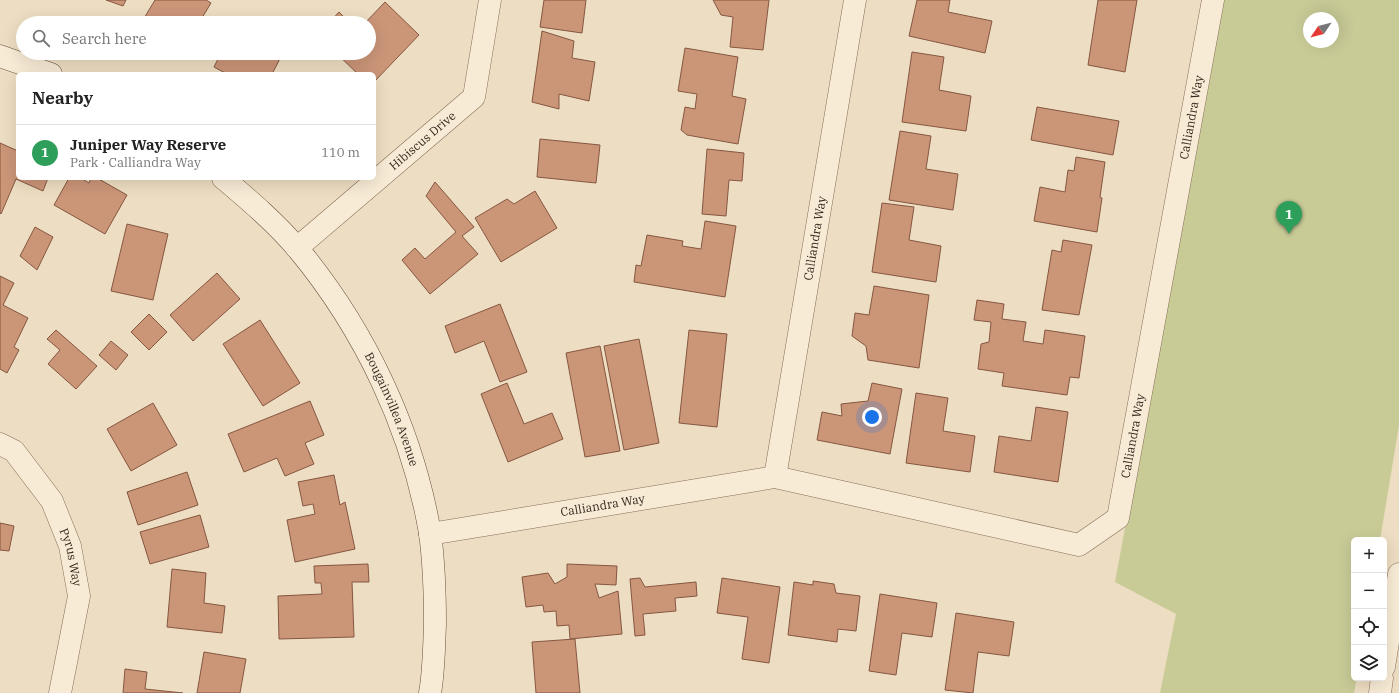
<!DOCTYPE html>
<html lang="en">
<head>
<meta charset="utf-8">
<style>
  body { margin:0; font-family:"IBM Plex Serif",serif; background:#f6f6f6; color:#222 }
  .controls { position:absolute; right:12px; bottom:12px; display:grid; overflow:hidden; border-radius:6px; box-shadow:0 4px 16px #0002 }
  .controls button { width:36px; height:36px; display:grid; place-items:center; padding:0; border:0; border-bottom:1px solid #e0e0e0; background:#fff; color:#222; font:20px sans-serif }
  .compass { position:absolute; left:1303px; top:12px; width:36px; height:36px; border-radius:50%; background:#fff; box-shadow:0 4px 16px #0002; rotate:235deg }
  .you { position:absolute; left:872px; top:417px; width:14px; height:14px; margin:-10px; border:3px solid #fff; border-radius:50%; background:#1a73e8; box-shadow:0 0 0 6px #1a73e833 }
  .badge { display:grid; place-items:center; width:26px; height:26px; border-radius:50%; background:#0b8043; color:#fff; font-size:13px; font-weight:700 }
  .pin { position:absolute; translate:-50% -33px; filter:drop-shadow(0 1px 2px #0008) }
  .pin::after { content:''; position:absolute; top:21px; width:14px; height:12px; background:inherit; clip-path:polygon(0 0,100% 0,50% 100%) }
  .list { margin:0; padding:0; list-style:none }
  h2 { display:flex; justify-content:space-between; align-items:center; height:52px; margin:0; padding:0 16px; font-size:17px }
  h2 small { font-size:13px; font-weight:400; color:#767676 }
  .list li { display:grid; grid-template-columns:26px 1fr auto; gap:12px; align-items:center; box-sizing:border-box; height:56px; padding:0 16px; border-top:1px solid #e0e0e0 }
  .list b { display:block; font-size:15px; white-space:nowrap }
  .list p { margin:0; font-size:13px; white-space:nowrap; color:#767676 }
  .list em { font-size:13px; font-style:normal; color:#767676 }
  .icon { flex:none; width:22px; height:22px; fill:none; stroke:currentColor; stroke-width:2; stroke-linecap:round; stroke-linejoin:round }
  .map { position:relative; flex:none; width:1399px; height:693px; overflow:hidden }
  .search { position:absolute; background:#fff; box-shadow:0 4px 16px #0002; left:16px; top:16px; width:360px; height:44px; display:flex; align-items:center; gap:10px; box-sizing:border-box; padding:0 14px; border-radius:22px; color:#767676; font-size:15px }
  .panel { position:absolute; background:#fff; box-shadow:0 4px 16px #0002; left:16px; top:72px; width:360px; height:108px; border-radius:6px }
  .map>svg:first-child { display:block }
</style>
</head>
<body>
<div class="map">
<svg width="1399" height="693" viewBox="0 0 1399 693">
  <rect width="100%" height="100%" fill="#edddc2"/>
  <path fill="#c8cb96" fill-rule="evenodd" d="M 1223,0 L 1399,0 L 1399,425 L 1380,540 L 1354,540 L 1354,678 L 1357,678 L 1354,693 L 1160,693 L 1176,614 L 1115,582 ZM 1309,18 L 1333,18 L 1333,42 L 1309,42 Z"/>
  <g fill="#cb9578" stroke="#855740">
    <path d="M 106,0 L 126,0 L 123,6 Z"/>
    <path d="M 155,0 L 206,0 L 211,3 L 199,23 L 149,23 L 143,20 Z"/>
    <path d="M 544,0 L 586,0 L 582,33 L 540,27 Z"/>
    <path d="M 713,0 L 769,0 L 763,50 L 730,47 L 733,17 L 721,15 Z"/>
    <path d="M 917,0 L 950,0 L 948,12 L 992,21 L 985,53 L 909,36 Z"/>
    <path d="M 1098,0 L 1137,0 L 1125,72 L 1088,65 Z"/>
    <path d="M 385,2 L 419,35 L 374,82 L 374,74 L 358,74 L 336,53 L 369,53 L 369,23 L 365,23 Z"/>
    <path d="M 339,12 L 350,23 L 329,23 Z"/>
    <path d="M 542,31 L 574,41 L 572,58 L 595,62 L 589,101 L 559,94 L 559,109 L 532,102 Z"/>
    <path d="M 685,48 L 738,57 L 732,96 L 746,99 L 738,144 L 687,135 L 681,130 L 685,107 L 695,109 L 697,94 L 678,91 Z"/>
    <path d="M 912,52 L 944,57 L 939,90 L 971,96 L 966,131 L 902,122 Z"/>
    <path d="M 221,53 L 283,53 L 272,74 L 227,74 L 214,67 Z"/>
    <path d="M 1037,107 L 1119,121 L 1113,155 L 1031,140 Z"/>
    <path d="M 900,131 L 931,136 L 926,169 L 958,174 L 953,210 L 889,200 Z"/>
    <path d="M 540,139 L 600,145 L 596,183 L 537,177 Z"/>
    <path d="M 0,143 L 18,151 L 18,178 L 48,178 L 43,191 L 16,179 L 1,214 L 0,213 Z"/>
    <path d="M 707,149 L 744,153 L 742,181 L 729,180 L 726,216 L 702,214 Z"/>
    <path d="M 1076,157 L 1105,162 L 1100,197 L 1102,198 L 1097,232 L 1034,221 L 1040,187 L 1065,192 L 1068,170 L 1074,171 Z"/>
    <path d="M 69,178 L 81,178 L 89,183 L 91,178 L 97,178 L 127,195 L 105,234 L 54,205 Z"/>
    <path d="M 435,182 L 474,227 L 462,236 L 478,254 L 430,294 L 402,260 L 415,248 L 425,259 L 456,232 L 426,196 Z"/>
    <path d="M 535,191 L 557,228 L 501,262 L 475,218 L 507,199 L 514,204 Z"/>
    <path d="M 882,203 L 914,207 L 909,240 L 941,246 L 936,282 L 872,272 Z"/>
    <path d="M 705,221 L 736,226 L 725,297 L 634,282 L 636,265 L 641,266 L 647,235 L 683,241 L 682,246 L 701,249 Z"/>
    <path d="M 127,224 L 168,234 L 153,300 L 111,291 Z"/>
    <path d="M 35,227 L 53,237 L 37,270 L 20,256 Z"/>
    <path d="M 1063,240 L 1092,245 L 1079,315 L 1042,310 L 1052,250 L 1061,252 Z"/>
    <path d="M 217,273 L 240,299 L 193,341 L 170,315 Z"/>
    <path d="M 0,276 L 14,283 L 3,305 L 28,318 L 14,347 L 19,350 L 7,373 L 0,369 Z"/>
    <path d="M 874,286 L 929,295 L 919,368 L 868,360 L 866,346 L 852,336 L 855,313 L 869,315 Z"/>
    <path d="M 977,300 L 1004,304 L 1002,319 L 1026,322 L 1023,341 L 1043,344 L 1045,330 L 1085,336 L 1079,378 L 1070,377 L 1067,395 L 1002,386 L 1004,373 L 978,369 L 981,344 L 989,342 L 991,322 L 974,320 Z"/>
    <path d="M 500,304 L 527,372 L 500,382 L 484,341 L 455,353 L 445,326 Z"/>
    <path d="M 149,314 L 167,332 L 149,350 L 131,332 Z"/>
    <path d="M 260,320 L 300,383 L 263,406 L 223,344 Z"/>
    <path d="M 56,330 L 97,366 L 76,389 L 48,364 L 60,350 L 47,339 Z"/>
    <path d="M 689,330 L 727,334 L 717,427 L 679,423 Z"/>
    <path d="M 639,339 L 659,443 L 624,450 L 604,346 Z"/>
    <path d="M 111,341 L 128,355 L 116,370 L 99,355 Z"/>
    <path d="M 600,346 L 620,451 L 585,457 L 566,353 Z"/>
    <path d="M 507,383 L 524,424 L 552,413 L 563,439 L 508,462 L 481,394 Z"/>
    <path d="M 872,383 L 902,389 L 890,454 L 817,440 L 822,412 L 842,416 L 841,404 L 868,401 Z"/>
    <path d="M 916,393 L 948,398 L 943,431 L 975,436 L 970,472 L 906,463 Z"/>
    <path d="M 310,401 L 324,435 L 305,443 L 314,464 L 285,476 L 277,458 L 244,472 L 228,434 Z"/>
    <path d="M 153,403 L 177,445 L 131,471 L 107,429 Z"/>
    <path d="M 1036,407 L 1068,412 L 1058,482 L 994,472 L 999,436 L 1031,441 Z"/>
    <path d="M 187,472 L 198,505 L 138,525 L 127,492 Z"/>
    <path d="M 334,475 L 340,505 L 345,502 L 355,549 L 295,562 L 287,520 L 315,514 L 313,504 L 303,506 L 298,482 Z"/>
    <path d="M 200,515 L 209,547 L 150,564 L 140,532 Z"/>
    <path d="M 0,523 L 14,526 L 9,551 L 0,550 Z"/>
    <path d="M 368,564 L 369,582 L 352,582 L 354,637 L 279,639 L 278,596 L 322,594 L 321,583 L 315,583 L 314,566 Z"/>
    <path d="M 567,564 L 617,566 L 616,585 L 595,584 L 599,598 L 618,591 L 622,634 L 570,639 L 569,625 L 557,626 L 556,611 L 544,612 L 543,605 L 526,607 L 522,577 L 548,573 L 555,584 L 567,577 Z"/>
    <path d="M 172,569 L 206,573 L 204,603 L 225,606 L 222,633 L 167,627 Z"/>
    <path d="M 640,578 L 645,587 L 696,582 L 697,596 L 675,598 L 676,611 L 643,614 L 645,635 L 635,636 L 630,579 Z"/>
    <path d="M 722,578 L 780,587 L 769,663 L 742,659 L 748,617 L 717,613 Z"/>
    <path d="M 813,581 L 834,584 L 836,593 L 860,596 L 856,631 L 838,629 L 837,642 L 788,635 L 794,582 L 813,585 Z"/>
    <path d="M 880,594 L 937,603 L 932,637 L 902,633 L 896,675 L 869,671 Z"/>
    <path d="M 956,613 L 1014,622 L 1009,656 L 978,652 L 973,693 L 945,690 Z"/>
    <path d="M 575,639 L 580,693 L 536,693 L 532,642 Z"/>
    <path d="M 204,652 L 246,659 L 240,693 L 197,693 Z"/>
    <path d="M 125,669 L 147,672 L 145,689 L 183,693 L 123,693 Z"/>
  </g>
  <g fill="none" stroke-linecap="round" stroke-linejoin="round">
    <defs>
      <g id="street">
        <path id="s1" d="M 297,248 L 474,97 L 490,0"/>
        <path id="s2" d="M 0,444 L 14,451 L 52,501 L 70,546 L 79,596 L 60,693"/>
        <path id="s3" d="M 775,477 L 855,0"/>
        <path id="s4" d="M 430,534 L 775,477 L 1079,545 L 1118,518 L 1213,0"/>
        <path d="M 1384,667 L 1399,574"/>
        <path d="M 1380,693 L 1382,678"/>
      </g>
      <g id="secondary">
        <path d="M 0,56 L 51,74"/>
        <path id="s5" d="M 223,178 C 249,200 276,223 298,249 C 365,330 412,429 430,533 C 434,563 435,594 435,624 C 434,647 434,670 430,693"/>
      </g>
    </defs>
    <use href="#street" stroke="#866e59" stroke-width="23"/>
    <use href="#secondary" stroke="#68503d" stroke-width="23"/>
    <use href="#street" stroke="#f8ebd5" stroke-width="22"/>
    <use href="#secondary" stroke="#f8ebd5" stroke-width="22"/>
  </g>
  <g text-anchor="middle" stroke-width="3" stroke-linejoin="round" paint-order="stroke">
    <g font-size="12" fill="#36281d" stroke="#f5e8d1">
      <text dy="4" stroke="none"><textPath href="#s4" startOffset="1116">Calliandra Way</textPath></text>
      <text dy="4" stroke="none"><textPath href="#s1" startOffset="165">Hibiscus Drive</textPath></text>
      <text dy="4" stroke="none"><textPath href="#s3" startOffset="242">Calliandra Way</textPath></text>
      <text dy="4" stroke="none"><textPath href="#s5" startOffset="290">Bougainvillea Avenue</textPath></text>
      <text dy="4" stroke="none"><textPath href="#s4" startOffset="792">Calliandra Way</textPath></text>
      <text dy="4" stroke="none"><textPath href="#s4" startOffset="175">Calliandra Way</textPath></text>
      <text dy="4" stroke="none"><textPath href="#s2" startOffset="138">Pyrus Way</textPath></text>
    </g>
  </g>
</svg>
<div class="controls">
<button>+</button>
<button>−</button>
<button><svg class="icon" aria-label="locate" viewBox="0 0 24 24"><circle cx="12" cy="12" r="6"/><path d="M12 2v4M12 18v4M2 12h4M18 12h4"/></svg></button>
<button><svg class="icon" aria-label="layers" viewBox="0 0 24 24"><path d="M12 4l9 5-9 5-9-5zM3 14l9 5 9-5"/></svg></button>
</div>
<svg class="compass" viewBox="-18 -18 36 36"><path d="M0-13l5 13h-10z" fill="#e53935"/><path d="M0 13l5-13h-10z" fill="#767676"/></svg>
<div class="you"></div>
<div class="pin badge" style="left:1289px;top:234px;background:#2e9e5b">1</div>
<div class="search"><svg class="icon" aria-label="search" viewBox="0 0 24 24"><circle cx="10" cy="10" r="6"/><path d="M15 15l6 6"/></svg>Search here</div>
<section class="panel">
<h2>Nearby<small></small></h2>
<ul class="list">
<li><span class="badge" style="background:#2e9e5b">1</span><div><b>Juniper Way Reserve</b><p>Park · Calliandra Way</p></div><em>110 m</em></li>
</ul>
</section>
</div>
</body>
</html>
